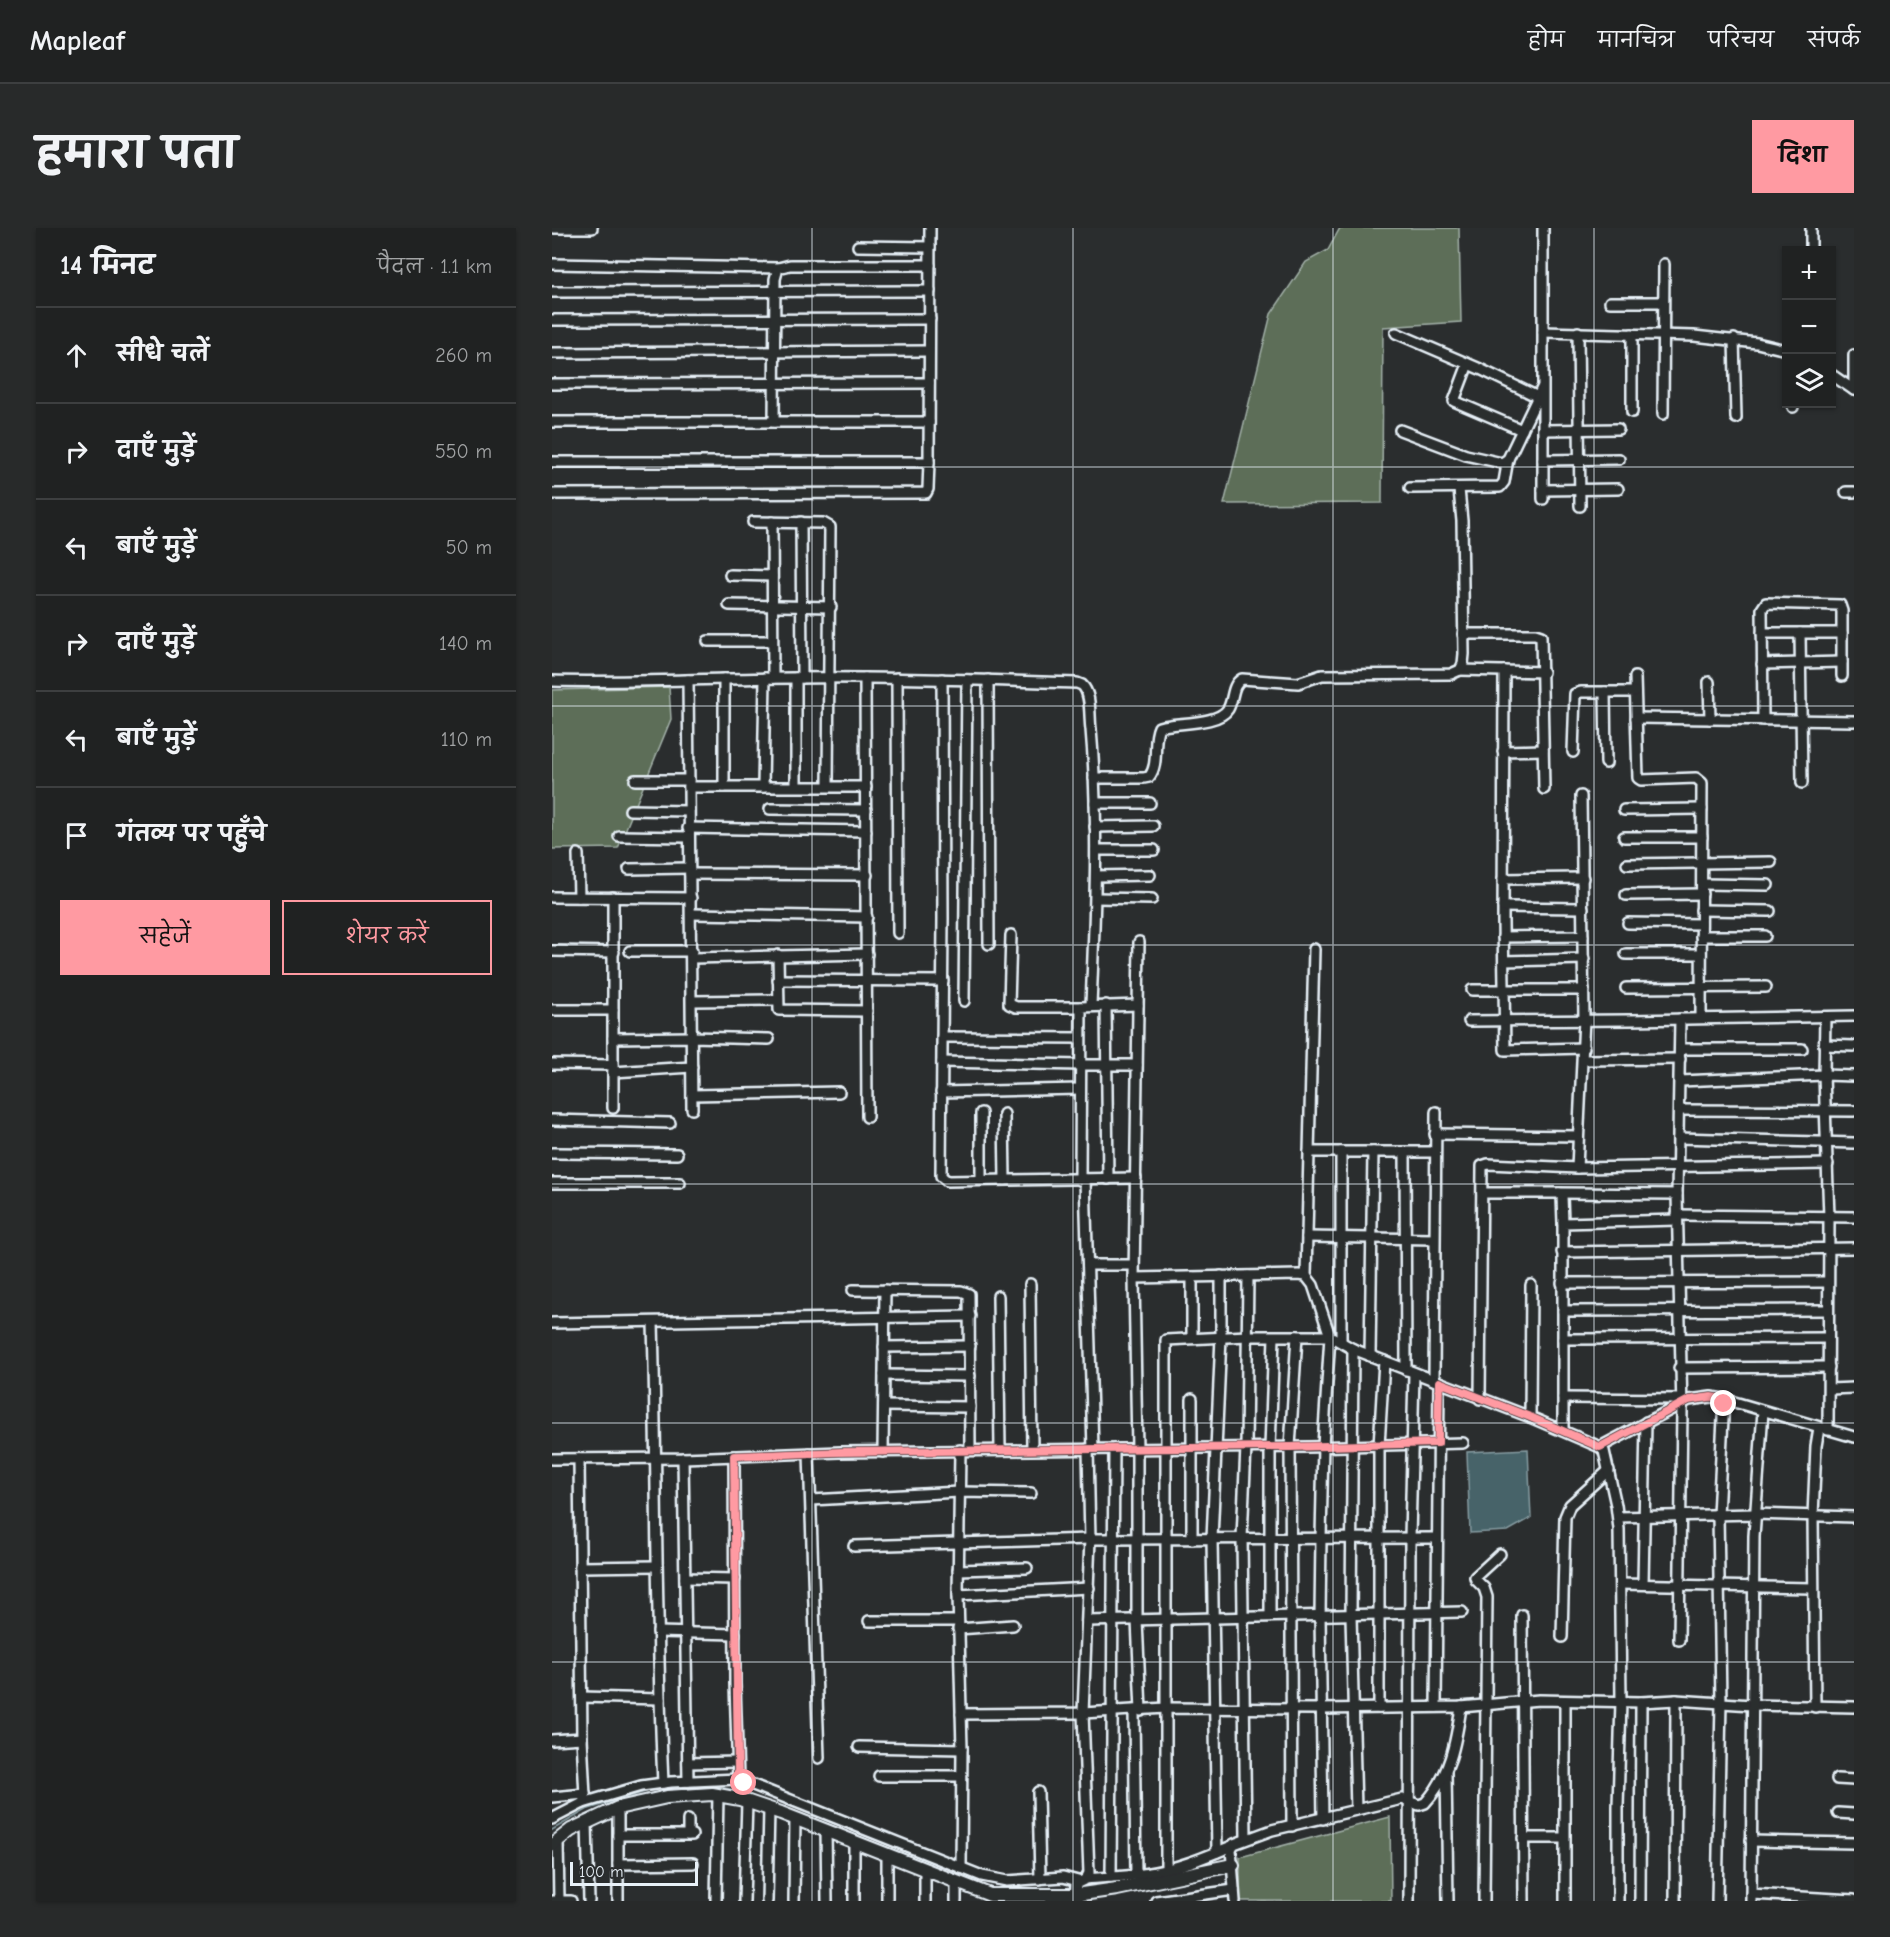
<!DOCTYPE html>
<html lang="hi">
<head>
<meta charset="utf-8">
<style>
  body { margin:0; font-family:"Comic Neue","Playpen Sans Deva",sans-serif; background:#282a2a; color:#f1f3f6 }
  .controls { position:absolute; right:18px; top:18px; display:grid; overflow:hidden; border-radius:0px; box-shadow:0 2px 4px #0004 }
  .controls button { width:54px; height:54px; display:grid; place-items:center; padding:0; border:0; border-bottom:2px solid #3d3f40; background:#202222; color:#f1f3f6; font:30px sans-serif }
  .scale { position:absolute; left:18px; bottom:15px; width:128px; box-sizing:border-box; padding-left:6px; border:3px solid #e8f1f8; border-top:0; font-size:16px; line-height:21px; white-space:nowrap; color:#e8f1f8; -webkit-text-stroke:4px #2a2d2e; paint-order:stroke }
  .stop { position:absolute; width:18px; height:18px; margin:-14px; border:4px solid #ff9aa2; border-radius:50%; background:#fff }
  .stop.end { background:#ff9aa2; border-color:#fff; box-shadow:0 2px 6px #0008 }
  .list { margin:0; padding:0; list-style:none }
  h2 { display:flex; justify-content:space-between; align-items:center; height:78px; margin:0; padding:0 24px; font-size:26px }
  h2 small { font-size:20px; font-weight:400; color:#a2a4a5 }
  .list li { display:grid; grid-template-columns:39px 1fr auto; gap:18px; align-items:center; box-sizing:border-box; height:96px; padding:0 24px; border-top:2px solid #3d3f40 }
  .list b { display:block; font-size:22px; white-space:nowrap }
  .list em { font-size:20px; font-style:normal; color:#a2a4a5 }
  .actions { display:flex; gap:12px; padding:18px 24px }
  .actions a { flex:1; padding:14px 0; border:2px solid #ff9aa2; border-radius:0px; text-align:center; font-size:21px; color:#ff9aa2 }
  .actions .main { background:#ff9aa2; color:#111 }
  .icon { flex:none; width:33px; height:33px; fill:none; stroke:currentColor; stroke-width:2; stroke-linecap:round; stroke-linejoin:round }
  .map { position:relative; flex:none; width:1302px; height:1673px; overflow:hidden; border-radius:0px }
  header { display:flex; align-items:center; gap:36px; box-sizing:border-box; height:84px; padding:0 30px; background:#202222; border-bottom:2px solid #3d3f40 }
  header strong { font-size:28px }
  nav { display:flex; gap:33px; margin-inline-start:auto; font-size:21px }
  .intro { display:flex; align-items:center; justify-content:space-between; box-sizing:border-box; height:144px; padding:0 36px }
  h1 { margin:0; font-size:42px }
  .button { padding:15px 27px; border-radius:0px; background:#ff9aa2; color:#111; font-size:21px; font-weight:700 }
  main { display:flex; gap:36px; padding:0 36px }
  aside { flex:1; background:#202222; border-radius:0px; box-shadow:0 2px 4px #0004 }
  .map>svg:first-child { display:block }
</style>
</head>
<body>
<header>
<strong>Mapleaf</strong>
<nav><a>होम</a><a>मानचित्र</a><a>परिचय</a><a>संपर्क</a></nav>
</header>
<div class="intro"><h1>हमारा पता</h1><a class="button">दिशा</a></div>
<main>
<aside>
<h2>14 मिनट<small>पैदल · 1.1 km</small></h2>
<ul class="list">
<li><svg class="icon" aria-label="ahead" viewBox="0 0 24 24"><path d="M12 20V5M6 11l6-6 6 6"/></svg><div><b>सीधे चलें</b></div><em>260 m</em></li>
<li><svg class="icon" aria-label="right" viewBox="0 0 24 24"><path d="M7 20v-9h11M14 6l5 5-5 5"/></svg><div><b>दाएँ मुड़ें</b></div><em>550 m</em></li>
<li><svg class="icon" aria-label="left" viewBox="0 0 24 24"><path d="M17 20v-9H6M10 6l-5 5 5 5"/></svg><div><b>बाएँ मुड़ें</b></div><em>50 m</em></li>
<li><svg class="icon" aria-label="right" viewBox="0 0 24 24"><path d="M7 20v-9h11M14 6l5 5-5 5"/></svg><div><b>दाएँ मुड़ें</b></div><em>140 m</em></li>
<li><svg class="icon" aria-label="left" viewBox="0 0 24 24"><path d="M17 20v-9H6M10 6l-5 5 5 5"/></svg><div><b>बाएँ मुड़ें</b></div><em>110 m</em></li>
<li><svg class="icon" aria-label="arrive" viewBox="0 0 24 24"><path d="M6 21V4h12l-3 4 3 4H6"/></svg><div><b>गंतव्य पर पहुँचे</b></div></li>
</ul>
<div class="actions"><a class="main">सहेजें</a><a>शेयर करें</a></div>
</aside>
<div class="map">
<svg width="1302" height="1673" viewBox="0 0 1302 1673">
  <rect width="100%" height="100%" fill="#2a2d2e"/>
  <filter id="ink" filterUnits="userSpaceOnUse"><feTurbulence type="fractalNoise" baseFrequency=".0167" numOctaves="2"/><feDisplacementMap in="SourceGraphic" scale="12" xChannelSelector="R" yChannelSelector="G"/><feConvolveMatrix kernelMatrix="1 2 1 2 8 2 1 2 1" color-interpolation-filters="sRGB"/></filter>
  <g filter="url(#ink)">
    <g fill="#5d6e58" stroke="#a2b0a8" stroke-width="1.5">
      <path d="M 788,0 L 907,0 L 909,94 L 831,99 L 830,275 L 672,276 L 719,86 L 754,34 L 776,22 Z"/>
      <path d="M 117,459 L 119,491 L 66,620 L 0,621 L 0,462 Z"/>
      <path d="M 838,1589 L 839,1673 L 688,1673 L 688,1629 Z"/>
    </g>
    <path fill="#466469" stroke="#879ca2" stroke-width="1.5" d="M 976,1221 L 979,1290 L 956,1303 L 918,1305 L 915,1224 Z"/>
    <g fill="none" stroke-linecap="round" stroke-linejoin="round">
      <g stroke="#879ca2" stroke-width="2">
        <path d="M 135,1558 L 162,1558 L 186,1563"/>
        <path d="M 0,1602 L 36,1581 L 102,1561"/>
      </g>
      <defs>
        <g id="minor">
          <path d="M 0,0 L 40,0"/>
          <path d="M 1259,0 L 1259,22"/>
          <path d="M 306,18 L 378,19"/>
          <path d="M 0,36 L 226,40"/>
          <path d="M 0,64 L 378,63"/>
          <path d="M 1058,74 L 1111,74"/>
          <path d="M 0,92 L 378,91"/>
          <path d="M 991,104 L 1142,108 L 1205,115 L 1234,122"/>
          <path d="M 1026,104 L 1028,278"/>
          <path d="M 844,105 L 928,141 L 986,169"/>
          <path d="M 1080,106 L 1080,184"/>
          <path d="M 1182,111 L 1184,190"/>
          <path d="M 0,125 L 377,123"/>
          <path d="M 916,136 L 902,173 L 970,202"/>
          <path d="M 1280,147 L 1302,162"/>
          <path d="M 0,156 L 377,155"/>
          <path d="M 1302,162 L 1302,127"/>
          <path d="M 1241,179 L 1241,176"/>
          <path d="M 1111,186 L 1112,36"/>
          <path d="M 0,194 L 377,194"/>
          <path d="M 222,194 L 223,51 L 226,40 L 238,37 L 378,37"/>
          <path d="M 848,202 L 914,227 L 950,235 L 956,231 L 990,160"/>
          <path d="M 991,202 L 1066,201"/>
          <path d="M 991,232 L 1067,231"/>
          <path d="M 0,234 L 377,234"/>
          <path d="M 858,260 L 948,259 L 952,254 L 956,231"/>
          <path d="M 991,262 L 1066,261"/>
          <path d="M 1294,264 L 1302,264"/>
          <path d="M 0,266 L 374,265 L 376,261 L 377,234 L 378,0"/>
          <path d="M 991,271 L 991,0"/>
          <path d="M 201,294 L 271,295 L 278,299 L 276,558"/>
          <path d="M 220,294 L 221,450"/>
          <path d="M 249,294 L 250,450"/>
          <path d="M 178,347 L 220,348"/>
          <path d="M 177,377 L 279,379"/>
          <path d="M 1210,405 L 1290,405"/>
          <path d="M 1248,405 L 1250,555"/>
          <path d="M 911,406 L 983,406 L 989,408 L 992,561"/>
          <path d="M 156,413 L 220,413"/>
          <path d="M 1210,436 L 1290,434"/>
          <path d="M 908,442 L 991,444"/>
          <path d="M 952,443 L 951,694 L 953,822 L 1032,820"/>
          <path d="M 1083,449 L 1086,550 L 1089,552 L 1144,550 L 1150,555 L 1149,790"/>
          <path d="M 244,450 L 244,558"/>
          <path d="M 313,450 L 315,889"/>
          <path d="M 345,450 L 346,705"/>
          <path d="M 172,451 L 172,559"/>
          <path d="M 390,451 L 391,690 L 389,948 L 395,953 L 584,950"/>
          <path d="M 136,452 L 140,881"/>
          <path d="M 436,452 L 437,716"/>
          <path d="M 0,453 C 81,455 161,450 242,450 C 336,449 431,452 525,455 L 530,457 C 540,466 537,489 539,501 C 547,593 543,685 539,777"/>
          <path d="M 1157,454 L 1158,491"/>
          <path d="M 1053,464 L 1054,535"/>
          <path d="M 1084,490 L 1302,493"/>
          <path d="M 1211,492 L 1210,381 L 1214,375 L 1288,377 L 1290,383 L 1290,448"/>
          <path d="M 951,523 L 991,522"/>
          <path d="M 1021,524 L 1023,466 L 1029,464 L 1083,464"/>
          <path d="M 542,550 L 592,550 L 597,549 C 608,536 600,513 607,499 C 625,494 666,497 676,481 C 682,471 679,457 690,451 L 746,455 L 770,447 L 899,446 L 908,442 L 911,436 L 912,426 L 910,293 L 907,261"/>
          <path d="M 83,552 L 137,552"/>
          <path d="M 137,559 L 314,559"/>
          <path d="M 211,559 L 213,450"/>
          <path d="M 1029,568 L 1032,791 L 1025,940 L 1276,936"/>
          <path d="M 543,575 L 598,575"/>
          <path d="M 218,581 L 314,582"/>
          <path d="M 78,582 L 136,583"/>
          <path d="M 1072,582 L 1150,581"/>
          <path d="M 543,599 L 601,598"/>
          <path d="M 136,600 L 314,603"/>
          <path d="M 67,608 L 136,609"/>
          <path d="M 1072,609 L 1150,609"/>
          <path d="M 544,622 L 602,622"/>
          <path d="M 26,626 L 27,669"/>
          <path d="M 1075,636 L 1219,634"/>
          <path d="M 77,641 L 137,640"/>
          <path d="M 138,646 L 315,647"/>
          <path d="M 544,648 L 598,647"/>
          <path d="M 951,651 L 1031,650"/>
          <path d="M 1150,656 L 1216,657"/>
          <path d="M 1074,667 L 1150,666"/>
          <path d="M 0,669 L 139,670"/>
          <path d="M 544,670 L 600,671"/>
          <path d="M 951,679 L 1031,680"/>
          <path d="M 1149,682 L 1218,683"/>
          <path d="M 139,686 L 315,689"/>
          <path d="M 1076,695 L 1149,696"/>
          <path d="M 459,707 L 457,776 L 464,779 L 529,779"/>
          <path d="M 1149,708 L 1213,708"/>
          <path d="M 951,709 L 1031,708"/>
          <path d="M 587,714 L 582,1050 L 585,1221 L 585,1392 L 589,1483"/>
          <path d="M 0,723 L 62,724"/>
          <path d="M 78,723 L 140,723"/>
          <path d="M 1074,726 L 1149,726"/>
          <path d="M 226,727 L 227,782 L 315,783"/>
          <path d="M 140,730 L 315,726"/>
          <path d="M 952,733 L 1032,731"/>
          <path d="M 226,752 L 391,753"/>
          <path d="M 1074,760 L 1214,759"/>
          <path d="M 920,762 L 1032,762"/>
          <path d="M 141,773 L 226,772"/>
          <path d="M 412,773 L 415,452"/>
          <path d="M 554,777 L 556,951"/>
          <path d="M 0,782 L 61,782"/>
          <path d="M 1273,789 L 1272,847 L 1277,989 L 1276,1202"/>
          <path d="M 917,793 L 1078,792 L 1302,788"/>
          <path d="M 390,809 L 528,810"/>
          <path d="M 61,810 L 140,809 L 217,811"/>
          <path d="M 1272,817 L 1302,818"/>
          <path d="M 1128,821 L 1250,821"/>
          <path d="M 1031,832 L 1128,831"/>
          <path d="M 390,834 L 528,837 L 585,837"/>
          <path d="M 0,836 L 61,837"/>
          <path d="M 61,844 L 140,839"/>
          <path d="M 1128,853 L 1272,847 L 1302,848"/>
          <path d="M 389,864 L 528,861"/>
          <path d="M 140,867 L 287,864"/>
          <path d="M 61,880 L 61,669"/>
          <path d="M 1128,882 L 1302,883"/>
          <path d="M 429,885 L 429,952"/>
          <path d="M 452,886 L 453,952"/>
          <path d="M 0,892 L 118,895"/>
          <path d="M 883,906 L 1026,908"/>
          <path d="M 1126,910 L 1302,915"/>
          <path d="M 757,924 L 883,924"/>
          <path d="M 789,924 L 789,1113"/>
          <path d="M 0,925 L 125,926"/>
          <path d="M 853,925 L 854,1142"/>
          <path d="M 533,951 L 541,1221"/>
          <path d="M 528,952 L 529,779 L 586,777"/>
          <path d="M 0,955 L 128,955"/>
          <path d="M 930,965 L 1007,965 L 1010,968 L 1011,995"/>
          <path d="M 1007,965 L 1125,966"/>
          <path d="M 1125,987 L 1302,989"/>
          <path d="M 755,1009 L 882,1011"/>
          <path d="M 1010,1024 L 1302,1020"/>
          <path d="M 536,1037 L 582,1037"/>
          <path d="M 754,1048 L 762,721"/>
          <path d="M 640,1049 L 640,1110"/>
          <path d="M 582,1050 L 747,1047 L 754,1048 L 761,1057 L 778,1108 L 771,1218 L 769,1310 L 768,1388 L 771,1591"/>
          <path d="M 1010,1055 L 1276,1054"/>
          <path d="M 478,1056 L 480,1221"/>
          <path d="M 301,1062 L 409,1063 L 417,1066 L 418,1222"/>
          <path d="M 446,1068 L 448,1222"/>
          <path d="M 1011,1083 L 1276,1082"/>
          <path d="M 101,1094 C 105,1247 104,1401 111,1555"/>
          <path d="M 0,1095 L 418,1088"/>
          <path d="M 1011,1111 L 1276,1110"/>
          <path d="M 332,1119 L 418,1118"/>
          <path d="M 801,1121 L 799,1388 L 804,1582"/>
          <path d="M 818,1128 L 821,924"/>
          <path d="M 1127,1140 L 1277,1139"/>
          <path d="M 332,1147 L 418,1148"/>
          <path d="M 882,1152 L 884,884"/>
          <path d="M 1277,1161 L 1302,1160"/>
          <path d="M 1011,1170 L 1129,1171"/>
          <path d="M 640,1171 L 640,1311"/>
          <path d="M 928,1171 L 930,938 L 936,936 L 1025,940"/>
          <path d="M 332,1178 L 418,1179"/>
          <path d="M 978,1189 L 979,1057"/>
          <path d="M 1011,1202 L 1011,995 L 1125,992"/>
          <path d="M 1048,1219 L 1137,1172 L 1159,1169 L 1172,1171 L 1302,1209"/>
          <path d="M 408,1222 L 406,1367 L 410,1521 L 409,1640"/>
          <path d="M 331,1224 L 333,1062"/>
          <path d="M 257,1225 L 267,1530"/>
          <path d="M 182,1228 L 183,1455 L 186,1551 L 430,1648 L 455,1653 L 511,1649 L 526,1653"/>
          <path d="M 131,1230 L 136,1553"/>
          <path d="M 0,1231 L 131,1230 L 288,1224 L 757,1219 L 911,1215"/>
          <path d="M 259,1272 L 407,1264 L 479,1265"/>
          <path d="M 1066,1289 L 1203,1286 L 1302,1289"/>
          <path d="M 302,1318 L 538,1311 L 885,1310"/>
          <path d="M 28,1339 L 105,1338"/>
          <path d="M 406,1342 L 475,1340"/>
          <path d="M 133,1350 L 183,1351"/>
          <path d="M 1068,1356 L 1261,1360"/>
          <path d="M 1091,1356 L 1094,1194"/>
          <path d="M 406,1367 L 537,1360"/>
          <path d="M 970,1387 L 972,1673"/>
          <path d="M 718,1388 L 718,1220 L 722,1109"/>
          <path d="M 317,1393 L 406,1393"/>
          <path d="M 535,1393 L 910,1384"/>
          <path d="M 406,1401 L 461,1397"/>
          <path d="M 106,1404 L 183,1406"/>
          <path d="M 1010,1409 L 1013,1289 L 1018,1277 L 1057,1242"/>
          <path d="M 1127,1412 L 1130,1182 L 1125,966 L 1128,791"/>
          <path d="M 30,1469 L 108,1471"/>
          <path d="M 884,1479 L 887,1154"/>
          <path d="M 1263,1479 L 1261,1288 L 1264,1218 L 1267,1200"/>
          <path d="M 827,1480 L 827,1218 L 832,1133"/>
          <path d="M 582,1483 L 584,1647"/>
          <path d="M 409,1486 L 531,1485 L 614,1480 L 769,1481 L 909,1479 L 987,1472 L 1089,1474 L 1124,1472 L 1200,1477 L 1302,1479"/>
          <path d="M 0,1512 L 30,1510"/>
          <path d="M 307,1519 L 410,1521"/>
          <path d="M 136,1535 L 185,1534"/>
          <path d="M 894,1544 L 896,1673"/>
          <path d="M 327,1548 L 409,1548"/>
          <path d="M 1285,1551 L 1302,1552"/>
          <path d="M 486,1564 L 488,1651"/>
          <path d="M 0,1569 L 33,1566"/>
          <path d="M 31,1575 L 89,1558 L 119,1554 L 186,1551"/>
          <path d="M 1286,1585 L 1302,1586"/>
          <path d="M 0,1591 L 31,1575 L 33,1568 L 30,1510 L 27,1231"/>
          <path d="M 136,1592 L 136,1607"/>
          <path d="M 35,1594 L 37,1673"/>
          <path d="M 740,1598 L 738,1219 L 745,1108"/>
          <path d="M 274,1602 L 275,1673"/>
          <path d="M 66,1607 L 140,1607"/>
          <path d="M 694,1610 L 690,1310 L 694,1219 L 696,1048"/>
          <path d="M 971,1610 L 1012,1610"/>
          <path d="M 6,1612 L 7,1673"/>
          <path d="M 302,1613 L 302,1673"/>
          <path d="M 1199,1613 L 1302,1615"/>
          <path d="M 665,1624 L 660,1311 L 669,1109 L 669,1048"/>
          <path d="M 335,1626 L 335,1673"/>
          <path d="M 66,1636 L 141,1635"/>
          <path d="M 373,1641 L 373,1673"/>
          <path d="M 614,1642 L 614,1112 L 696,1108 L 778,1108 L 801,1121 L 978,1189 L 1048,1219 L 1052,1223 L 1064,1277 L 1067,1301 L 1069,1473 L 1066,1579 L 1066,1673"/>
          <path d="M 559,1649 L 562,1221"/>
          <path d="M 534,1651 C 553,1649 572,1649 591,1646 C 622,1642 651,1630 680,1618"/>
          <path d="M 404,1654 L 404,1673"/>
          <path d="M 1199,1666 L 1302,1672"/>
          <path d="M 0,1673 L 19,1673"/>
          <path d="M 66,1673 L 66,1580"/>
          <path d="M 164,1673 L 166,1567"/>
          <path d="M 192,1673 L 195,1574"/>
          <path d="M 215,1673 L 217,1581"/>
          <path d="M 242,1673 L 243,1590"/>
          <path d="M 523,1673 L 524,1656 L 534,1651 L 537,1645 L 531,1485 L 538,1311 L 536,1221"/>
          <path d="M 604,1673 L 682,1662"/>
          <path d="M 683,1673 L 679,1621 L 682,1616 L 720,1602 L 850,1571 L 867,1577 L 873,1575 C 898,1548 904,1514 909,1479"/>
          <path d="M 857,1673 L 858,1310 L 862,1145"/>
          <path d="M 932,1673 L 935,1369 L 932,1360 L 924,1352 L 923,1349 L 948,1326"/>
          <path d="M 1013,1673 L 1013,1473"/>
          <path d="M 1088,1673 L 1089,1474"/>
          <path d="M 1123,1673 L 1124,1472"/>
          <path d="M 1165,1673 L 1169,1474 L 1166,1287 L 1172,1171"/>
          <path d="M 1199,1673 L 1202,1308 L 1211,1183"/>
        </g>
        <path id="tertiary" d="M 0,1617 L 19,1602 L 66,1580 L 115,1569 L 160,1566 L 188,1571 L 229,1585 L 438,1667 L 523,1667 L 565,1661 L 681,1637"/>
      </defs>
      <use href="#minor" stroke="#e8f1f8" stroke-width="14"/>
      <use href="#tertiary" stroke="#e8f1f8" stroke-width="16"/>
      <use href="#minor" stroke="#2a2d2e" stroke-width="9"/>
      <use href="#tertiary" stroke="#2a2d2e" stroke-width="12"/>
    </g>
  </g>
  <g fill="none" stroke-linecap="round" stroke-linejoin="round" filter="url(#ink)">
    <path stroke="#ff9aa2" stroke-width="8" d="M 192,1555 L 186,1551 L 186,1548 L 182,1228 L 288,1224 L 738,1219 L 886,1215 L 887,1154 L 978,1189 L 1048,1219 L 1137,1172 L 1159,1169 L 1172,1171 L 1172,1176"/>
  </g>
  <path fill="none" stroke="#e8f1f8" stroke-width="1.5" stroke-opacity="0.55" d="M 260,0 L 260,1673M 521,0 L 521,1673M 781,0 L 781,1673M 1042,0 L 1042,1673M 0,239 L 1302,239M 0,478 L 1302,478M 0,717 L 1302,717M 0,956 L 1302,956M 0,1195 L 1302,1195M 0,1434 L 1302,1434"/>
</svg>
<div class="controls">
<button>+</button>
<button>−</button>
<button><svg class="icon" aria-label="layers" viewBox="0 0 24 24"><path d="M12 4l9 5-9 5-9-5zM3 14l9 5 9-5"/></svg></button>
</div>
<div class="scale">100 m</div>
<div class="stop" style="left:192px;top:1555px"></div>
<div class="stop end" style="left:1172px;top:1176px"></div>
</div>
</main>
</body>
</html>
